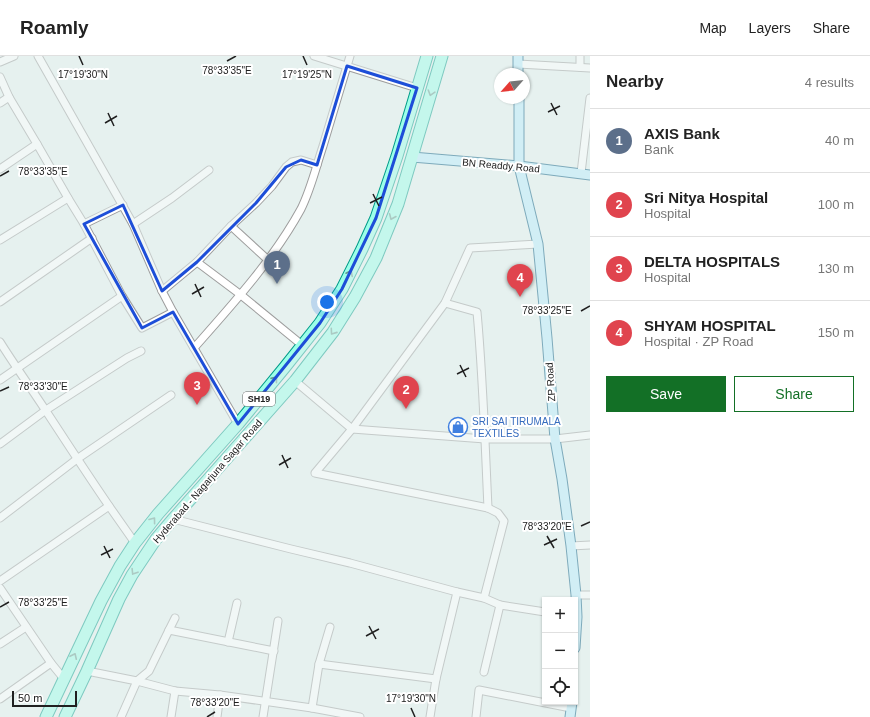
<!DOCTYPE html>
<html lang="en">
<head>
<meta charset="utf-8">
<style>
  body { margin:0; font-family:Helvetica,sans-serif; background:#f2f2f2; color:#222 }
  .controls { position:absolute; right:12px; bottom:12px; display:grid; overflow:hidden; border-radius:0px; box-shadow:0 1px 3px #0004 }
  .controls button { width:36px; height:36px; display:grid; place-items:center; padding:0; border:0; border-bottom:1px solid #e0e0e0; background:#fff; color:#222; font:20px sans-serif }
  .compass { position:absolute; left:494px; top:12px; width:36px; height:36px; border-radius:50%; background:#fff; box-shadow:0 1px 3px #0004; rotate:243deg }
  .scale { position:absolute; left:12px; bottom:10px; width:65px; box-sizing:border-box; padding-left:4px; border:2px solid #202020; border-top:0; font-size:11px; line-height:14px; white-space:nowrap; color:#202020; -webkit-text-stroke:3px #fff; paint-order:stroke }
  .you { position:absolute; left:327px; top:246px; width:14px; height:14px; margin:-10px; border:3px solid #fff; border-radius:50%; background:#1a73e8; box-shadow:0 0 0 6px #1a73e833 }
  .badge { display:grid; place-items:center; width:26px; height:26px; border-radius:50%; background:#137026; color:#fff; font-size:13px; font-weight:700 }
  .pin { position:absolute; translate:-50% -33px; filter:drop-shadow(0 1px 2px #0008) }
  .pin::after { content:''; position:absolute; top:21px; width:14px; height:12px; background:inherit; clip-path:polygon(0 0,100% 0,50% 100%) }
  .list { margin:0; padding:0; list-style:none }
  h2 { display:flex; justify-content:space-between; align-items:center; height:52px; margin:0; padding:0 16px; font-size:17px }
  h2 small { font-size:13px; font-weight:400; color:#767676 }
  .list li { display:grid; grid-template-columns:26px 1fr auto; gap:12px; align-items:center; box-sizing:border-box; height:64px; padding:0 16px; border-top:1px solid #e0e0e0 }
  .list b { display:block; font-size:15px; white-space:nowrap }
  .list p { margin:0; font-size:13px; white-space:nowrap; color:#767676 }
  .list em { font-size:13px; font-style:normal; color:#767676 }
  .actions { display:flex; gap:8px; padding:12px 16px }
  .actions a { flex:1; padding:9px 0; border:1px solid #137026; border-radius:0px; text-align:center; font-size:14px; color:#137026 }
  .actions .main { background:#137026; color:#fff }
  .icon { flex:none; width:22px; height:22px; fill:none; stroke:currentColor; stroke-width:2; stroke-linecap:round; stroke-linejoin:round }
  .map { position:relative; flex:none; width:590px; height:661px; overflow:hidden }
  header { display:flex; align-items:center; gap:24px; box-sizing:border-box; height:56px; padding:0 20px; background:#fff; border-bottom:1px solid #e0e0e0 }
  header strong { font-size:19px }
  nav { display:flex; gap:22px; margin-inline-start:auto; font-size:14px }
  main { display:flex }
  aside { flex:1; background:#fff }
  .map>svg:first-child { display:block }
</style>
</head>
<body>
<header>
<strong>Roamly</strong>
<nav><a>Map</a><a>Layers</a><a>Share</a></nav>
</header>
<main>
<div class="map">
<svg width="590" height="661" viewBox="0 0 590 661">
  <rect width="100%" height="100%" fill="#e6f1ef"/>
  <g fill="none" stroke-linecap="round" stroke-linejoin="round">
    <defs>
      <g id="street">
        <path d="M 38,0 L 133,168 L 162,235 L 173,256 L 238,368"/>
        <path d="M 314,0 L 417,32"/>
        <path d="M 0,6 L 14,0"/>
        <path d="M 518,8 L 590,12"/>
        <path d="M 580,11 L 580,0"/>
        <path d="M 0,21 L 9,41 L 37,88 L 68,142 L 84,168 L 122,240 L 142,272 L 173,256"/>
        <path d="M 0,47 L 9,41"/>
        <path d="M 0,113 L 37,88"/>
        <path d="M 581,117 L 590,42"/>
        <path d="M 84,168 L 123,149"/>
        <path d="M 133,168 L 172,142 L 209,114"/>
        <path d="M 231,170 L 268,204"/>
        <path d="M 0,184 L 68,142"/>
        <path d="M 197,206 L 241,239 L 302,289"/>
        <path d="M 162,235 L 197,206 L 231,170 L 256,147 L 272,130 L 286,111 L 292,106 L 301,104 L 317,109"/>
        <path d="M 0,246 L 92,182"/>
        <path d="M 445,247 L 477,256 C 483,321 485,387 488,452"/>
        <path d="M 0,286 C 15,310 31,332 46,355 C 67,387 87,418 109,450"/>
        <path d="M 194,292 C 233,248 273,204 301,153 C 311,133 316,111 323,90 C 332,60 341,30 350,0"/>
        <path d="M 0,324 L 122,240"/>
        <path d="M 295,325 L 352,373 L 485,383 L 555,383 L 590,379"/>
        <path d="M 0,388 L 46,354 L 127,302 L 141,295"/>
        <path d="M 0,462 L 77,403 L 171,339"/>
        <path d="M 173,463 L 291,493 L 350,507 L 457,536 L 484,542 L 500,549 L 545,556"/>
        <path d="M 571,490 L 590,489"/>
        <path d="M 0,525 L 109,450 L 135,487"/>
        <path d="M 0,532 L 51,607 L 64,623"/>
        <path d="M 576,539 L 590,539"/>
        <path d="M 484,542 L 504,465 L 498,457 L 488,452 L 315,417 L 352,373 L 445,247 L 470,192 L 538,188"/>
        <path d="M 175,562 L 169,574 L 274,595"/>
        <path d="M 228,586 L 237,547"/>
        <path d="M 0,588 L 26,571"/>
        <path d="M 319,608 L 436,623"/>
        <path d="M 87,615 L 137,625 L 175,635 L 220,639 L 312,652 L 360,661"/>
        <path d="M 484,616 L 500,549"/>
        <path d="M 0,643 L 51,607"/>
        <path d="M 312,652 L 319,608 L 330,571"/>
        <path d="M 121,661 L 137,625 L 149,615 L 169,574"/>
        <path d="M 171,661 L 175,635"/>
        <path d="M 217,661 L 220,639"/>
        <path d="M 263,661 L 278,565"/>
        <path d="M 430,661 L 436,623 L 457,536"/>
        <path d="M 476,661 L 479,634 L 571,652"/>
      </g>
      <g id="secondary">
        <path d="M 518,0 L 518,18"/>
        <path d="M 519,42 L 519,110 L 538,188 L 547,282 L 555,383 L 562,423 L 571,490 L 576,539 L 577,561 L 575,592"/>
        <path d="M 412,101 L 519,110 L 590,119"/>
        <path d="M 570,661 L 572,646"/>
      </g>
      <g id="primary">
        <path d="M 46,661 L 101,545 L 120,510 L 135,487 L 158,458 L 238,368 L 285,311 L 320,267 L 342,233 L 362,193 L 376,162 L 397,100 L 427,0"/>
        <path d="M 65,661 L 87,615 L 119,543 L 132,519 L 156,483 L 173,463 L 295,325 L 333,276 L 355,241 L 376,202 L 398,148 L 442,0"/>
      </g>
    </defs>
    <use href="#street" stroke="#9d9d9d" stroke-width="9"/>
    <use href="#secondary" stroke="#00567d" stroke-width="11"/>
    <use href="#primary" stroke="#009b88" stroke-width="13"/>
    <use href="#street" stroke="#fff" stroke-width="7"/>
    <use href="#secondary" stroke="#b8ebfd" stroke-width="9"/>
    <use href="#primary" stroke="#9cffe9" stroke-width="11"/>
  </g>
  <defs><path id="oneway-chevron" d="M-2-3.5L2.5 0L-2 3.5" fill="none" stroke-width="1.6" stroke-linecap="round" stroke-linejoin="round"/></defs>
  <g stroke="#649b8f">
    <use href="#oneway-chevron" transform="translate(431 37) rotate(107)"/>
    <use href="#oneway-chevron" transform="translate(392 161) rotate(113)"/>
    <use href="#oneway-chevron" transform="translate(350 217) rotate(-63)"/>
    <use href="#oneway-chevron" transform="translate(333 276) rotate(125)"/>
    <use href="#oneway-chevron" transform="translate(275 323) rotate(-51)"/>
    <use href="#oneway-chevron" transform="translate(153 464) rotate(-53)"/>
    <use href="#oneway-chevron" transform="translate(134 516) rotate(122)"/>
    <use href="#oneway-chevron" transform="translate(74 600) rotate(-65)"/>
  </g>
  <path d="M0 0H590V661H0ZM 347,10 L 417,32 L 376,162 L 342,233 L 320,267 L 238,368 L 173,256 L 142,272 L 84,168 L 123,149 L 162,235 L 197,206 L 256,147 L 286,111 L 301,104 L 317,109 Z" fill="#e6f1ef" fill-opacity=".55" fill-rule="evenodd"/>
  <path fill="none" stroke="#1d4ed8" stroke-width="3" stroke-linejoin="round" d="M 347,10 L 417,32 L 376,162 L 342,233 L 320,267 L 238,368 L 173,256 L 142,272 L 84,168 L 123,149 L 162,235 L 197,206 L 256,147 L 286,111 L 301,104 L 317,109 Z"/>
  <path fill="none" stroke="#202020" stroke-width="1.5" d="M 79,0 L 83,9M 303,0 L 307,9M 227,5 L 236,0M 551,47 L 557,59M 548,56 L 560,50M 108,57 L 114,70M 105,67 L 117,60M 0,120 L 9,115M 373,138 L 379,150M 370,147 L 382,141M 195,228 L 201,241M 192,238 L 204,231M 581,255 L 590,250M 460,309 L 466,321M 457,318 L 469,312M 0,335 L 9,331M 282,399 L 288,412M 279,409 L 291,402M 581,470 L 590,466M 547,480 L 554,492M 544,489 L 557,483M 104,490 L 110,502M 101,499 L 113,493M 0,551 L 9,546M 369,570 L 376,583M 366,580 L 379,573M 411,652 L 415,661M 207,661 L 215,656"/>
  <defs>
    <symbol id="shop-ring" viewBox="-11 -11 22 22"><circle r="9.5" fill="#fff" stroke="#3f7fe0" stroke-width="1.5"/><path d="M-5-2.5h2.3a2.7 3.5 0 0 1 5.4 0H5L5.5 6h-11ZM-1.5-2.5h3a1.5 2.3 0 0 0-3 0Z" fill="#3f7fe0"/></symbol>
  </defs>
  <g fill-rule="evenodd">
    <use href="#shop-ring" x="447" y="360" width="22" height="22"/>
  </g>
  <g text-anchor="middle" stroke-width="4" stroke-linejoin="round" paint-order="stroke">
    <rect fill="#fff" stroke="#636363" stroke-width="1" x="243" y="336" width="32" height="14" rx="3"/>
    <g font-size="9" font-weight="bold" fill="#202020">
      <text x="259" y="346">SH19</text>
    </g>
    <g font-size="10" fill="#202020" stroke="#fff">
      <text transform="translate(501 109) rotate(5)" y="4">BN Readdy Road</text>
      <text transform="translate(550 326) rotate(-94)" y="4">ZP Road</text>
      <text transform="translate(207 425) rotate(-49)" y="4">Hyderabad - Nagarjuna Sagar Road</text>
    </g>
    <g font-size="10" fill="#366cbe" stroke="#fff" text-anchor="start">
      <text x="472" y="369">SRI SAI TIRUMALA<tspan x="472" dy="12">TEXTILES</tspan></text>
    </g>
  </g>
  <g font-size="10" text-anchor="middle" fill="#202020" stroke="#fff" stroke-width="4" stroke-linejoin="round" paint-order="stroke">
    <text x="227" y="18">78°33'35"E</text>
    <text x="83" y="22">17°19'30"N</text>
    <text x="307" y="22">17°19'25"N</text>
    <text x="43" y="119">78°33'35"E</text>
    <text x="547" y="258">78°33'25"E</text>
    <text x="43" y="334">78°33'30"E</text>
    <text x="547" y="474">78°33'20"E</text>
    <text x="43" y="550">78°33'25"E</text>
    <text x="411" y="646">17°19'30"N</text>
    <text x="215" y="650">78°33'20"E</text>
  </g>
</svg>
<div class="controls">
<button>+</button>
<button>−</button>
<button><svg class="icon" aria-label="locate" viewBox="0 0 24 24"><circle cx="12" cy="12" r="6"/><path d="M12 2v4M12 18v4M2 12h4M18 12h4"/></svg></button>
</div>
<svg class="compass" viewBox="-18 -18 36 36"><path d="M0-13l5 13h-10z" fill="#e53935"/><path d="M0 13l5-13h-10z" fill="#767676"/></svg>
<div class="scale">50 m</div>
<div class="you"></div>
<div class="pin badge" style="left:277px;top:228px;background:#5c6f8a">1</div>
<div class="pin badge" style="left:406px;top:353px;background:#e0444e">2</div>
<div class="pin badge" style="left:197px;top:349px;background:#e0444e">3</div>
<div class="pin badge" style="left:520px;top:241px;background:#e0444e">4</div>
</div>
<aside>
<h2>Nearby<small>4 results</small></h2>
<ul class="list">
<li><span class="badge" style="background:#5c6f8a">1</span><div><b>AXIS Bank</b><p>Bank</p></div><em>40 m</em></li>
<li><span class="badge" style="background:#e0444e">2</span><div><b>Sri Nitya Hospital</b><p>Hospital</p></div><em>100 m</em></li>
<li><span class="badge" style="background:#e0444e">3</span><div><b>DELTA HOSPITALS</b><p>Hospital</p></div><em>130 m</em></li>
<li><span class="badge" style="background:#e0444e">4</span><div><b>SHYAM HOSPITAL</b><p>Hospital · ZP Road</p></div><em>150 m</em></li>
</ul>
<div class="actions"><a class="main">Save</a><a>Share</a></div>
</aside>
</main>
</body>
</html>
